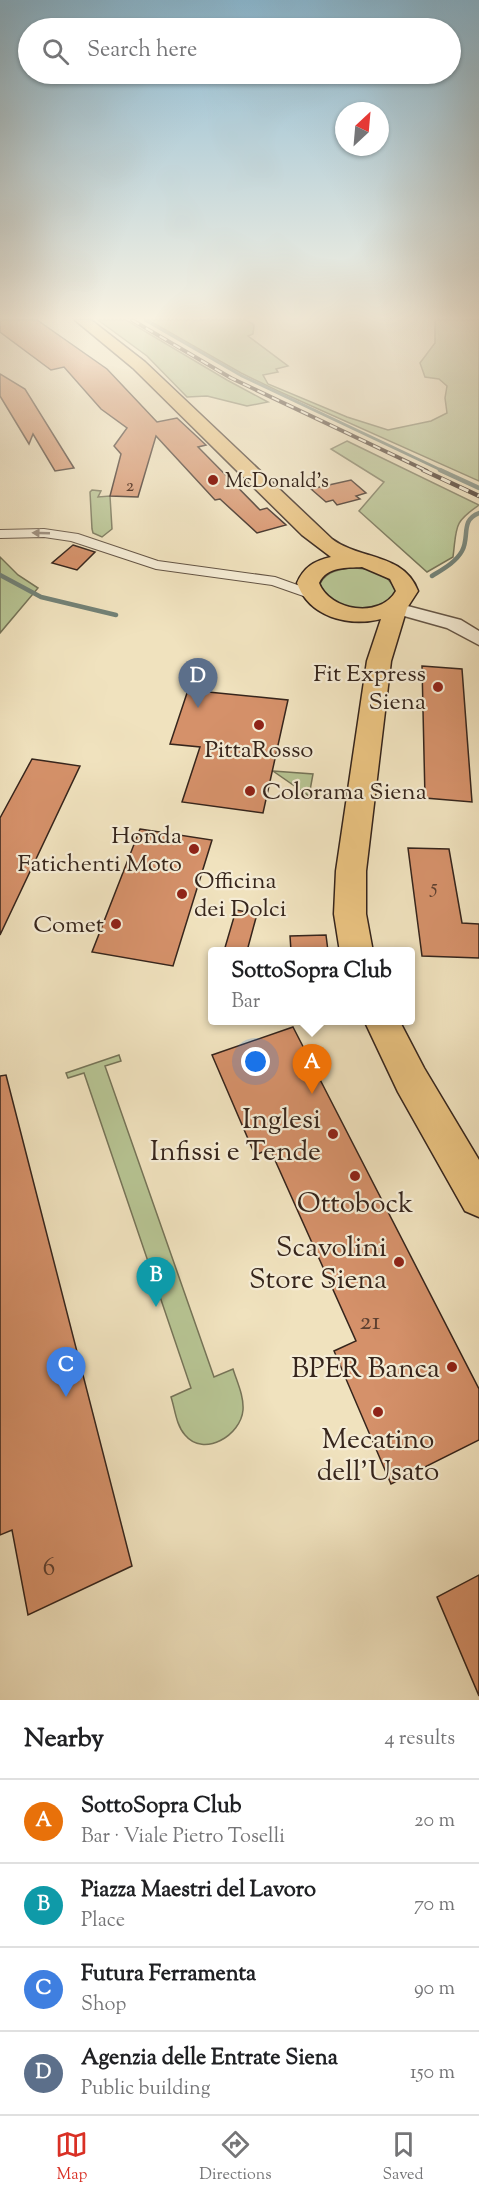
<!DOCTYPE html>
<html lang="en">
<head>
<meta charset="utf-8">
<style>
  body { margin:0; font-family:"Sorts Mill Goudy",serif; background:#f2f2f2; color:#202124 }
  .compass { position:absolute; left:335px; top:102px; width:54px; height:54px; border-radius:50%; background:#fff; box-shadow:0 2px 4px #0004; rotate:26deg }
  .you { position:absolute; left:256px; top:1062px; width:21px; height:21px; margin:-15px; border:4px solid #fff; border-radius:50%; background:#1a73e8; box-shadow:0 0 0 9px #1a73e833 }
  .badge { display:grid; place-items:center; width:39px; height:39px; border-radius:50%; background:#d93025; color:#fff; font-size:20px; font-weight:700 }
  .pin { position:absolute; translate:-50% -50px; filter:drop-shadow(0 2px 3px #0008) }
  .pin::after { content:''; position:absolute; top:32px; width:21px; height:18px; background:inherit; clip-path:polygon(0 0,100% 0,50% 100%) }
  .popup { position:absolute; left:208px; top:947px; width:207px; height:78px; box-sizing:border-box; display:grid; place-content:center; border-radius:6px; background:#fff; filter:drop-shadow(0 2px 4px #0005); font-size:20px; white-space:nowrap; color:#757577 }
  .popup b { font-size:22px; color:#202124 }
  .popup::after { content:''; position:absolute; left:50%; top:100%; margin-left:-12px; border:12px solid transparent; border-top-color:#fff }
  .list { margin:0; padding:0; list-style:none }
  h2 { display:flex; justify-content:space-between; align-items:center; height:78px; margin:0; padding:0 24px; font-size:26px }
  h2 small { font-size:20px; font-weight:400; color:#757577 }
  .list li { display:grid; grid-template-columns:39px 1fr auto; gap:18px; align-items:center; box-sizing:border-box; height:84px; padding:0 24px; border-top:2px solid #e0e0e0 }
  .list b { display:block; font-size:22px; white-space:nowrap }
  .list p { margin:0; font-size:20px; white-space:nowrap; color:#757577 }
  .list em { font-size:20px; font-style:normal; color:#757577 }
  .icon { flex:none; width:33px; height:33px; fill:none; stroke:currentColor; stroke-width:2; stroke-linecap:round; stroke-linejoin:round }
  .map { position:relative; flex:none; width:479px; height:1700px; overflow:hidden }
  .search { position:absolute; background:#fff; box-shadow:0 2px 4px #0004; left:18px; right:18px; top:18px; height:66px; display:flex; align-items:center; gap:15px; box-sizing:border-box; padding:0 21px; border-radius:33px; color:#757577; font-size:22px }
  .sheet { height:414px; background:#fff }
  nav { display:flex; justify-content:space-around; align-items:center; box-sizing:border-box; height:84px; border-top:2px solid #e0e0e0; background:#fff; font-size:16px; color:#757577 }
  nav a { display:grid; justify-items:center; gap:3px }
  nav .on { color:#d93025 }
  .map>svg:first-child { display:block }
</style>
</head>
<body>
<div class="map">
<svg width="479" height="1700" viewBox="0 0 479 1700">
  <rect width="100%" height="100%" fill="#f0e2be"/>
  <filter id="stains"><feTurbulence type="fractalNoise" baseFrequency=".00333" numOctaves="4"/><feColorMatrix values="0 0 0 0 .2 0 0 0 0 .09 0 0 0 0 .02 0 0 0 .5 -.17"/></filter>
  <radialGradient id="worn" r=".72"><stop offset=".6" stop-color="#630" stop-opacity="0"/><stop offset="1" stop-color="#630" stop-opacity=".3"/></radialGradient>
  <g fill="#b7c493" stroke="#767458" stroke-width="1.5">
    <path d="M 98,320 L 126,320 L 227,380 L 268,402 L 247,406 L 207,396 L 187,397 L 147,356 Z"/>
    <path d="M 148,320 L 246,320 L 254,325 L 253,334 L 248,336 L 288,366 L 276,369 L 278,372 L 263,375 L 268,384 L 347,417 L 388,430 L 431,421 L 447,413 L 445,398 L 447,386 L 439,379 L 425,377 L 420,363 L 435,343 L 435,320 L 479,320 L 479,481 L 278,391 L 241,373 Z"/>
    <path d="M 347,441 L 479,505 C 453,523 457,526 453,557 L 427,572 L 359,511 L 384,482 L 331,449 Z"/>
    <path d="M 92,490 L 101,491 L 98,497 L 110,496 L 112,529 L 102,537 L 93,533 L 92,529 L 90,492 Z"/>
    <path d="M 0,557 L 18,575 L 38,588 L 0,633 Z"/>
    <path d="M 349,568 C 372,568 386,571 397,592 L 387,605 L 363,610 L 334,604 L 319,588 C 322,573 336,570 349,568 Z"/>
    <path d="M 273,771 L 313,774 L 309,796 Z"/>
    <path d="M 119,1055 L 121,1061 L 105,1066 L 214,1377 L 233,1369 C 237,1382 244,1396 243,1410 C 241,1435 204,1458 185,1435 C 176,1425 175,1409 171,1397 L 191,1388 L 84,1073 L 68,1078 L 66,1073 Z"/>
  </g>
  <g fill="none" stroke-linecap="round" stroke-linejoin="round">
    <path stroke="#728176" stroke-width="3" d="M 145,320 L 242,376 L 443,471"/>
    <g stroke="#728176" stroke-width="4.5">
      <path d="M 440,470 L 479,488"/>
      <path d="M 0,575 L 41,597 L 116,615"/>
      <path d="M 432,576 C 443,569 456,562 462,551 C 470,537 460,520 479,513"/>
    </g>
  </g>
  <g fill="#d5916a" stroke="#36251c" stroke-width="1.5">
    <path d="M 0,320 L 37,320 L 107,369 L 157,422 L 177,418 L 206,445 L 198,447 L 260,510 L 267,508 L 286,525 L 257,533 L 220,499 L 215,500 L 156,436 L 138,497 L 110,496 L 121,454 L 114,446 L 127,428 L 101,409 L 64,367 L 51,370 L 0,332 Z"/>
    <path d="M 0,374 L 25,389 L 74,468 L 55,471 L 33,434 L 29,444 L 0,396 Z"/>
    <path d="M 351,480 L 366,493 L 356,496 L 360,499 L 337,505 L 333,500 L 326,502 L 311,489 Z"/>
    <path d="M 73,545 L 95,552 L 77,570 L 52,563 Z"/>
    <path d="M 422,666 L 462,669 L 472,802 L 425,798 Z"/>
    <path d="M 188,690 L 288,700 L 263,813 L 182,802 L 200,747 L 170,744 Z"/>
    <path d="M 32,759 L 80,766 L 0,935 L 0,818 Z"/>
    <path d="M 140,829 L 212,840 L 173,966 L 92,952 Z"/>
    <path d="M 408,848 L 449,849 L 462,923 L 479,924 L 479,958 L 422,956 Z"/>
    <path d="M 236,910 L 257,914 L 247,951 L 224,951 Z"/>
    <path d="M 326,935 L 328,951 L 291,951 L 290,936 Z"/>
    <path d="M 293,1027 L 479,1389 L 479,1440 L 391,1484 L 334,1351 L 356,1341 L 270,1149 L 255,1155 L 212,1055 Z"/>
    <path d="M 6,1075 L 132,1566 L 28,1615 L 12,1530 L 0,1535 L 0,1076 Z"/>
    <path d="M 479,1575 L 479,1696 L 437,1597 Z"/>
  </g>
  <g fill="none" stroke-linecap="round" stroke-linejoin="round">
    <defs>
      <path id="minor" d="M 44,529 L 78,534 L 158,561 L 275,577 L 317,592 L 319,595 L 312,599 L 272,585 L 156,569 L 71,541 L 44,537 L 0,538 L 0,530 Z"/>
      <path id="tertiary" d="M 396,603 L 461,620 L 479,631 L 479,645 L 447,628 L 390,612 L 387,608 L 390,604 Z"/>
      <g id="primary">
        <path d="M 75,320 L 91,320 L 145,362 L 332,539 C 360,560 404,553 418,591 L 407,608 L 391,661 L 366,871 L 366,914 L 373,952 L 340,952 L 334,914 L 336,871 L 367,661 L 381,619 C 348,627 309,617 297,583 C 304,567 314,561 331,557 L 302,535 L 133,368 ZM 362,567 L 390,579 L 396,591 C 380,619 330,611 319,583 C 327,566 347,568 362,567 Z"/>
        <path d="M 364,1020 L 399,1020 L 424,1068 L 479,1160 L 479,1217 L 465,1211 L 398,1092 Z"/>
      </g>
    </defs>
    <use href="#minor" stroke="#645444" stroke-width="2"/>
    <use href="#tertiary" stroke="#645444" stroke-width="3"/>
    <use href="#primary" stroke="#36251c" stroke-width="3"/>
    <use href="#minor" fill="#f5ecd5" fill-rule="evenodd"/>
    <use href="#tertiary" fill="#f5ecd5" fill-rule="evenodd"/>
    <use href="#primary" fill="#e8c17f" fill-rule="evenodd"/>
    <defs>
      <path id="rail-far1" d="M 132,320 L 231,378 L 427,471"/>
      <path id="rail" d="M 423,470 L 479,496"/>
    </defs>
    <use href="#rail-far1" stroke="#36251c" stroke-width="4"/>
    <use href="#rail" stroke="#36251c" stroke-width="4.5"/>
    <use href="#rail-far1" stroke="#f5ecd5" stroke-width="2" stroke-dasharray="8" stroke-linecap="butt"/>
    <use href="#rail" stroke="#f5ecd5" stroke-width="3" stroke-dasharray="10" stroke-linecap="butt"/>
  </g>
  <defs><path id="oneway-solid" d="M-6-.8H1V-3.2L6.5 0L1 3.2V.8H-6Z" transform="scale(1.5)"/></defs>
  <use fill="#968878" href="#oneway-solid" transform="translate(41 533) rotate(-178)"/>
  <linearGradient id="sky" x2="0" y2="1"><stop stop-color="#89b8d2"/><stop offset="0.57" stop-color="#f8f2e2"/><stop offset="1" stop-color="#f8f2e2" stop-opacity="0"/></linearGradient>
  <rect width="479" height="558" fill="url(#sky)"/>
  <g fill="#8f2418" stroke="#f5ecd5" stroke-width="2">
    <circle cx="213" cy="480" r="6"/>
    <circle cx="438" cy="687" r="6"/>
    <circle cx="259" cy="725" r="6"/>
    <circle cx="250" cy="791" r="6"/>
    <circle cx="194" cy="849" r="6"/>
    <circle cx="182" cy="894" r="6"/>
    <circle cx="116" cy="924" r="6"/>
    <circle cx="333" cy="1134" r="6"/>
    <circle cx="355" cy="1176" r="6"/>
    <circle cx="399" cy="1262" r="6"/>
    <circle cx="452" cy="1367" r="6"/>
    <circle cx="378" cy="1412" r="6"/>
  </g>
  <g text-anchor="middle" stroke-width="4.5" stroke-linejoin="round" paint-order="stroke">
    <g font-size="18" fill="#5e4030">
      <text x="130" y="491">2</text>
    </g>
    <g font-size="20" fill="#36251c" stroke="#f5ecd5" text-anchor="start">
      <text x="225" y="487">McDonald's</text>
    </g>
    <g font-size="21" fill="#5e4030">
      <text x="434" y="893">5</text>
    </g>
    <g font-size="24" fill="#36251c" stroke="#f5ecd5" text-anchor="end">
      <text x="426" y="681">Fit Express<tspan x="426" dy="28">Siena</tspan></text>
      <text x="259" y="757" text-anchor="middle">PittaRosso</text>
      <text x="262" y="799" text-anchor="start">Colorama Siena</text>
      <text x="182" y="843">Honda<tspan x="182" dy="28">Fatichenti Moto</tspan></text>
      <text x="194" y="888" text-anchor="start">Officina<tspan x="194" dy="28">dei Dolci</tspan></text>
      <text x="104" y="932">Comet</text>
    </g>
    <g font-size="26" fill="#5e4030">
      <text x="370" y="1329">21</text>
      <text x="49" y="1575">6</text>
    </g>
    <g font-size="28" fill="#36251c" stroke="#f5ecd5" text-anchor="end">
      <text x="321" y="1128">Inglesi<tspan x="321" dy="32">Infissi e Tende</tspan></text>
      <text x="355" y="1212" text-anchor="middle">Ottobock</text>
      <text x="387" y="1256">Scavolini<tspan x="387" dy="32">Store Siena</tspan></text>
      <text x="440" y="1377">BPER Banca</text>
      <text x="378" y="1448" text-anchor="middle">Mecatino<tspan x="378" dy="32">dell'Usato</tspan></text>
    </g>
  </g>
  <rect width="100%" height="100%" filter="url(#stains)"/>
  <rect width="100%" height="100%" fill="url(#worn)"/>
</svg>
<svg class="compass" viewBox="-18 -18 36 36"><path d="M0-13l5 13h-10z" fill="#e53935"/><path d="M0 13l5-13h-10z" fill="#757577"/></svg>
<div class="you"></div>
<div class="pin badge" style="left:312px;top:1094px;background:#e8710a">A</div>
<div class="popup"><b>SottoSopra Club</b>Bar</div>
<div class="pin badge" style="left:156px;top:1307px;background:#0f9aa8">B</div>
<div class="pin badge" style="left:66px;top:1397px;background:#3f7fe0">C</div>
<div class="pin badge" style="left:198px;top:708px;background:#5c6f8a">D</div>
<div class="search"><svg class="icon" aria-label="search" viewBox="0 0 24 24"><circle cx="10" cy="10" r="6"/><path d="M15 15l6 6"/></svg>Search here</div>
</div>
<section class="sheet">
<h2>Nearby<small>4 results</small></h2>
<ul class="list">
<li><span class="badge" style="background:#e8710a">A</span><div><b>SottoSopra Club</b><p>Bar · Viale Pietro Toselli</p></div><em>20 m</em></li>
<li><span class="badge" style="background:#0f9aa8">B</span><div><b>Piazza Maestri del Lavoro</b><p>Place</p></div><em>70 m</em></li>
<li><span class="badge" style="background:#3f7fe0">C</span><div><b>Futura Ferramenta</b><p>Shop</p></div><em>90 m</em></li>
<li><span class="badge" style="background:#5c6f8a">D</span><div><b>Agenzia delle Entrate Siena</b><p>Public building</p></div><em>150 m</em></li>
</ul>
</section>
<nav>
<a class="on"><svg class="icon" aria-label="map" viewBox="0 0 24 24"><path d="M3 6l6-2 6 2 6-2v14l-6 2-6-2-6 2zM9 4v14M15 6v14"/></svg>Map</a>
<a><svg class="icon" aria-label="directions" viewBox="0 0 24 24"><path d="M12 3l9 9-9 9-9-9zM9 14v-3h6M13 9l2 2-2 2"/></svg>Directions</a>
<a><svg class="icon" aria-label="saved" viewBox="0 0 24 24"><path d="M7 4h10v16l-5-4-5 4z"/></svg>Saved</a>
</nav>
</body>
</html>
